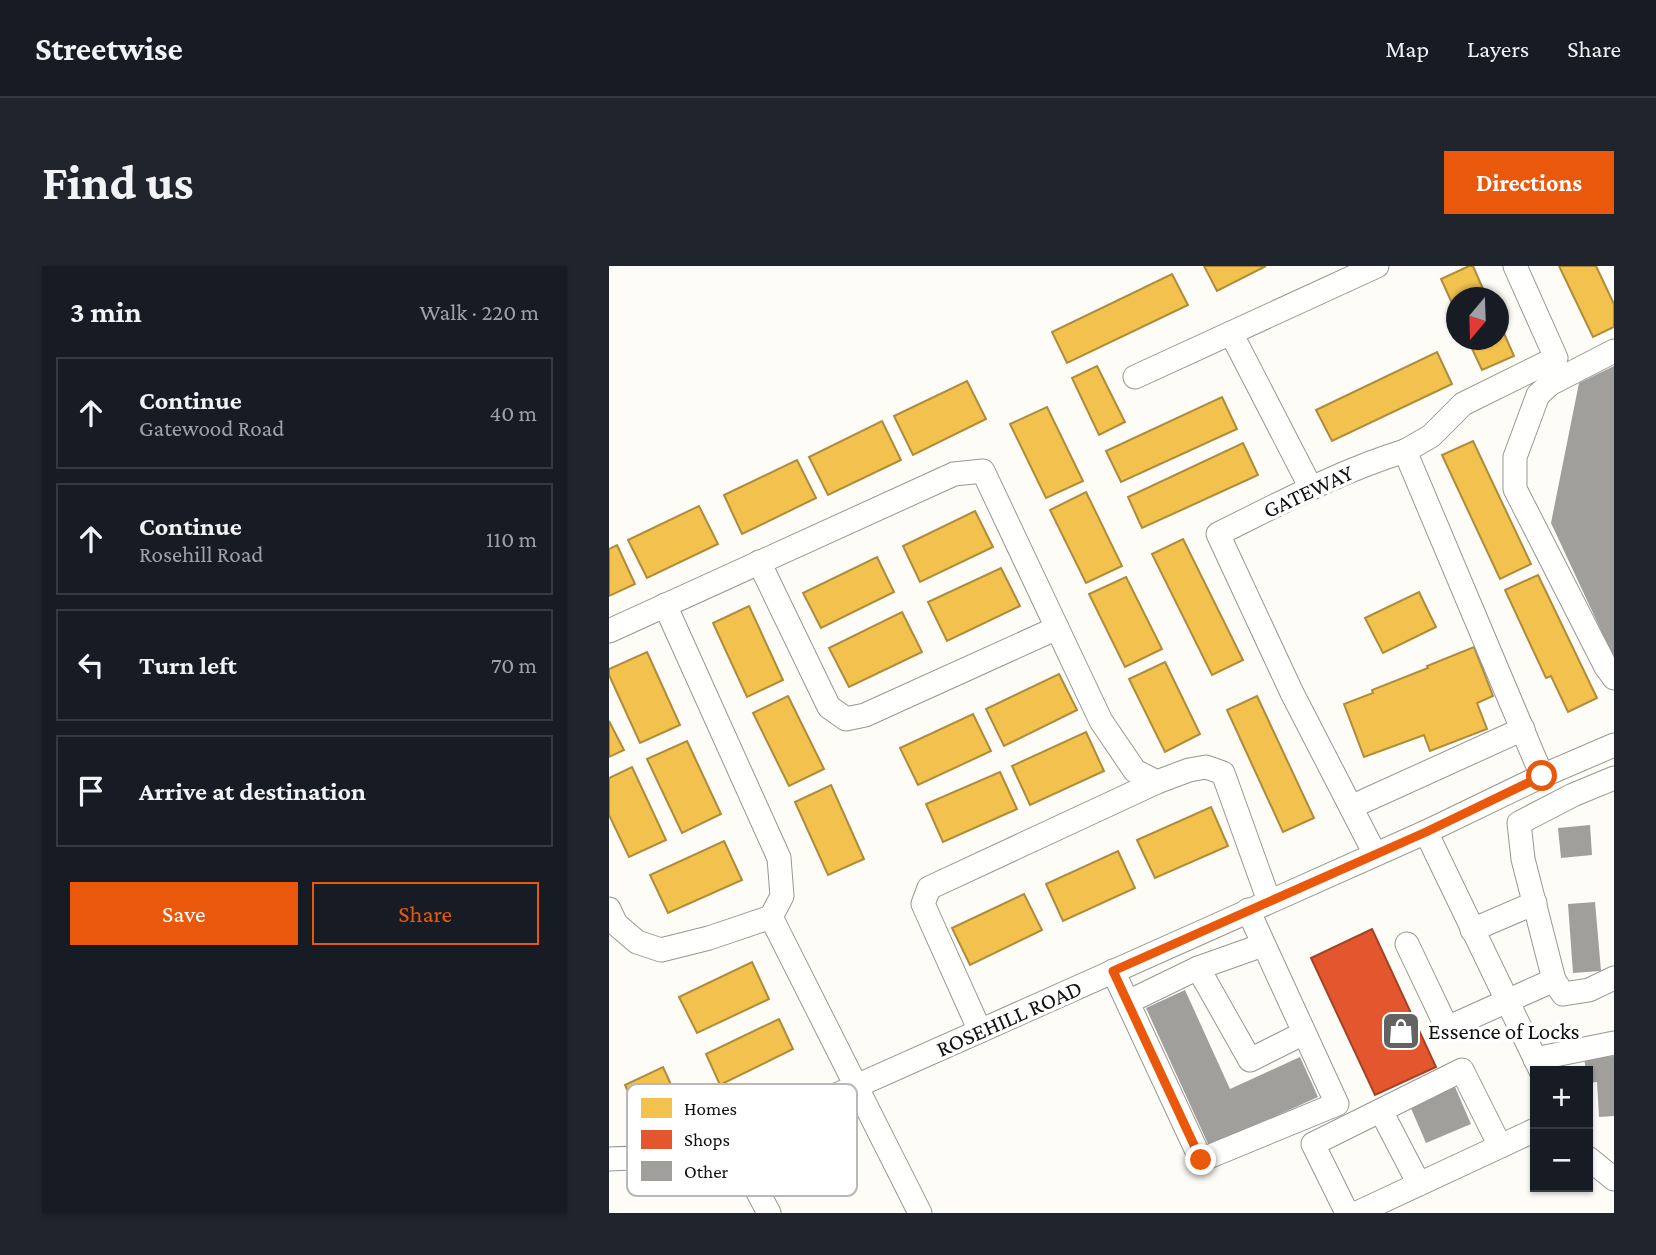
<!DOCTYPE html>
<html lang="en">
<head>
<meta charset="utf-8">
<style>
  body { margin:0; font-family:"Crimson Pro",serif; background:#20242c; color:#f1f3f6 }
  .controls { position:absolute; right:21px; bottom:21px; display:grid; overflow:hidden; border-radius:0px; box-shadow:0 2px 5px #0004 }
  .controls button { width:63px; height:63px; display:grid; place-items:center; padding:0; border:0; border-bottom:2px solid #363941; background:#171b24; color:#f1f3f6; font:35px sans-serif }
  .compass { position:absolute; left:837px; top:21px; width:63px; height:63px; border-radius:50%; background:#171b24; box-shadow:0 2px 5px #0004; rotate:199deg }
  .stop { position:absolute; width:21px; height:21px; margin:-16px; border:5px solid #ea580c; border-radius:50%; background:#fff }
  .stop.end { background:#ea580c; border-color:#fff; box-shadow:0 2px 7px #0008 }
  .list { margin:0; padding:0; list-style:none }
  h2 { display:flex; justify-content:space-between; align-items:center; height:91px; margin:0; padding:0 28px; font-size:30px }
  h2 small { font-size:23px; font-weight:400; color:#9ea1a6 }
  .list li { display:grid; grid-template-columns:46px 1fr auto; gap:21px; align-items:center; box-sizing:border-box; height:112px; margin:0 14px 14px; padding:0 14px; border:2px solid #363941; border-radius:0px }
  .list b { display:block; font-size:26px; white-space:nowrap }
  .list p { margin:0; font-size:23px; white-space:nowrap; color:#9ea1a6 }
  .list em { font-size:23px; font-style:normal; color:#9ea1a6 }
  .actions { display:flex; gap:14px; padding:21px 28px }
  .actions a { flex:1; padding:16px 0; border:2px solid #ea580c; border-radius:0px; text-align:center; font-size:24px; color:#ea580c }
  .actions .main { background:#ea580c; color:#fff }
  .icon { flex:none; width:38px; height:38px; fill:none; stroke:currentColor; stroke-width:2; stroke-linecap:round; stroke-linejoin:round }
  .map { position:relative; flex:none; width:1005px; height:947px; overflow:hidden; border-radius:0px }
  header { display:flex; align-items:center; gap:42px; box-sizing:border-box; height:98px; padding:0 35px; background:#171b24; border-bottom:2px solid #363941 }
  header strong { font-size:33px }
  nav { display:flex; gap:38px; margin-inline-start:auto; font-size:24px }
  .intro { display:flex; align-items:center; justify-content:space-between; box-sizing:border-box; height:168px; padding:0 42px }
  h1 { margin:0; font-size:49px }
  .button { padding:18px 32px; border-radius:0px; background:#ea580c; color:#fff; font-size:24px; font-weight:700 }
  main { display:flex; gap:42px; padding:0 42px }
  aside { flex:1; background:#171b24; border-radius:0px; box-shadow:0 2px 5px #0004 }
  .map>svg:first-child { display:block }
</style>
</head>
<body>
<header>
<strong>Streetwise</strong>
<nav><a>Map</a><a>Layers</a><a>Share</a></nav>
</header>
<div class="intro"><h1>Find us</h1><a class="button">Directions</a></div>
<main>
<aside>
<h2>3 min<small>Walk · 220 m</small></h2>
<ul class="list">
<li><svg class="icon" aria-label="ahead" viewBox="0 0 24 24"><path d="M12 20V5M6 11l6-6 6 6"/></svg><div><b>Continue</b><p>Gatewood Road</p></div><em>40 m</em></li>
<li><svg class="icon" aria-label="ahead" viewBox="0 0 24 24"><path d="M12 20V5M6 11l6-6 6 6"/></svg><div><b>Continue</b><p>Rosehill Road</p></div><em>110 m</em></li>
<li><svg class="icon" aria-label="left" viewBox="0 0 24 24"><path d="M17 20v-9H6M10 6l-5 5 5 5"/></svg><div><b>Turn left</b></div><em>70 m</em></li>
<li><svg class="icon" aria-label="arrive" viewBox="0 0 24 24"><path d="M6 21V4h12l-3 4 3 4H6"/></svg><div><b>Arrive at destination</b></div></li>
</ul>
<div class="actions"><a class="main">Save</a><a>Share</a></div>
</aside>
<div class="map">
<svg width="1005" height="947" viewBox="0 0 1005 947">
  <rect width="100%" height="100%" fill="#fdfcf7"/>
  <g fill="#f2c14e" stroke="#ae8c3c" stroke-width="2">
    <path d="M 595,0 L 657,0 L 608,25 Z"/>
    <path d="M 860,0 L 864,0 L 878,32 L 848,32 L 848,48 L 832,13 Z"/>
    <path d="M 950,0 L 987,0 L 1005,38 L 1005,61 L 984,71 Z"/>
    <path d="M 563,8 L 579,39 L 458,97 L 443,66 Z"/>
    <path d="M 890,56 L 905,90 L 873,104 L 859,74 L 890,74 Z"/>
    <path d="M 828,86 L 843,118 L 723,175 L 707,144 Z"/>
    <path d="M 488,100 L 516,156 L 490,169 L 463,112 Z"/>
    <path d="M 358,115 L 377,153 L 304,189 L 285,150 Z"/>
    <path d="M 613,131 L 628,163 L 512,216 L 497,185 Z"/>
    <path d="M 438,141 L 474,215 L 437,232 L 401,158 Z"/>
    <path d="M 273,155 L 292,194 L 219,229 L 200,191 Z"/>
    <path d="M 864,175 L 922,298 L 891,313 L 833,189 Z"/>
    <path d="M 634,177 L 649,209 L 533,262 L 519,231 Z"/>
    <path d="M 188,194 L 207,232 L 133,268 L 115,229 Z"/>
    <path d="M 477,226 L 513,300 L 477,317 L 441,244 Z"/>
    <path d="M 90,240 L 109,278 L 38,312 L 19,274 Z"/>
    <path d="M 366,245 L 384,281 L 311,316 L 294,280 Z"/>
    <path d="M 574,273 L 634,394 L 603,409 L 543,288 Z"/>
    <path d="M 8,279 L 26,318 L 0,330 L 0,283 Z"/>
    <path d="M 268,291 L 285,326 L 212,362 L 194,327 Z"/>
    <path d="M 392,302 L 411,340 L 338,375 L 319,336 Z"/>
    <path d="M 929,309 L 988,432 L 959,446 L 942,410 L 937,412 L 896,324 Z"/>
    <path d="M 517,311 L 553,383 L 516,401 L 480,328 Z"/>
    <path d="M 810,326 L 827,361 L 774,387 L 756,352 Z"/>
    <path d="M 140,340 L 174,414 L 138,431 L 104,357 Z"/>
    <path d="M 293,346 L 313,386 L 240,421 L 220,382 Z"/>
    <path d="M 865,381 L 884,430 L 868,437 L 878,463 L 821,485 L 815,469 L 755,491 L 735,438 L 764,427 L 763,424 L 819,402 L 818,400 Z"/>
    <path d="M 38,386 L 71,459 L 31,477 L 0,409 L 0,403 Z"/>
    <path d="M 556,396 L 591,468 L 556,486 L 520,413 Z"/>
    <path d="M 450,408 L 468,444 L 395,480 L 377,443 Z"/>
    <path d="M 179,430 L 215,503 L 180,520 L 144,447 Z"/>
    <path d="M 648,430 L 705,552 L 674,566 L 618,444 Z"/>
    <path d="M 364,448 L 382,485 L 309,519 L 291,482 Z"/>
    <path d="M 0,455 L 15,484 L 0,491 Z"/>
    <path d="M 477,466 L 495,505 L 421,539 L 403,500 Z"/>
    <path d="M 78,475 L 112,548 L 73,567 L 38,493 Z"/>
    <path d="M 23,501 L 57,574 L 20,591 L 0,549 L 0,512 Z"/>
    <path d="M 391,506 L 408,543 L 334,576 L 317,538 Z"/>
    <path d="M 222,519 L 255,593 L 219,609 L 186,536 Z"/>
    <path d="M 602,541 L 619,580 L 546,612 L 528,574 Z"/>
    <path d="M 115,575 L 133,614 L 59,647 L 41,609 Z"/>
    <path d="M 509,585 L 526,622 L 454,655 L 437,618 Z"/>
    <path d="M 415,628 L 433,664 L 361,699 L 343,662 Z"/>
    <path d="M 143,696 L 160,733 L 88,767 L 70,731 Z"/>
    <path d="M 170,753 L 184,783 L 111,819 L 97,788 Z"/>
    <path d="M 54,801 L 69,834 L 31,852 L 16,819 Z"/>
  </g>
  <path fill="#e4572e" stroke="#a54225" stroke-width="2" d="M 763,663 L 827,801 L 766,829 L 702,692 Z"/>
  <g fill="#a19f9c">
    <path d="M 1005,100 L 1005,392 L 942,257 L 970,117 Z"/>
    <path d="M 981,559 L 983,589 L 952,592 L 949,562 Z"/>
    <path d="M 986,636 L 992,705 L 964,707 L 959,638 Z"/>
    <path d="M 576,724 L 621,823 L 691,791 L 709,831 L 600,880 L 537,742 Z"/>
    <path d="M 1005,790 L 1005,850 L 990,851 L 988,816 L 979,817 L 975,792 Z"/>
    <path d="M 846,821 L 862,858 L 817,877 L 801,840 Z"/>
  </g>
  <g fill="none" stroke-linecap="round" stroke-linejoin="round">
    <defs>
      <g id="minor">
        <path d="M 622,67 L 702,222"/>
        <path d="M 1005,85 L 941,118 L 929,129 L 906,191 L 906,223 L 997,401 L 1005,412"/>
        <path d="M 526,111 L 768,0"/>
        <path d="M 796,185 L 822,170 L 854,138 L 947,92 L 906,0"/>
        <path d="M 150,296 L 220,441 L 237,453 L 256,449 L 448,362"/>
        <path d="M 56,339 L 170,592 L 173,630 L 162,651"/>
        <path d="M 0,365 L 345,208 L 374,205 L 492,455 L 526,505 L 548,516 L 580,504 L 597,501 L 614,507 L 660,635"/>
        <path d="M 742,541 L 914,463"/>
        <path d="M 817,566 L 933,510 L 1005,479"/>
        <path d="M 766,588 L 683,427 L 609,268 C 670,238 731,205 796,185 L 933,510"/>
        <path d="M 0,643 L 7,658 L 28,676 L 52,684 L 100,672 L 162,651 L 311,947"/>
        <path d="M 863,664 L 926,637"/>
        <path d="M 798,678 L 838,762 L 945,714 L 954,728 L 980,724 L 1005,712"/>
        <path d="M 589,702 L 654,679"/>
        <path d="M 504,705 L 592,894 L 728,838 L 639,644"/>
        <path d="M 945,714 L 914,593 L 910,557 L 964,529 L 1005,512"/>
        <path d="M 519,736 L 589,702 L 641,794 L 695,767"/>
        <path d="M 371,765 L 314,638 L 320,622 L 548,516"/>
        <path d="M 926,793 L 1005,777"/>
        <path d="M 772,845 L 810,918"/>
        <path d="M 122,876 L 160,947"/>
        <path d="M 979,892 L 1005,913"/>
        <path d="M 0,893 C 41,892 82,888 122,876 L 817,566 L 932,805"/>
        <path d="M 738,947 L 704,878 L 853,804 L 891,880"/>
        <path d="M 748,947 L 926,864"/>
      </g>
    </defs>
    <use href="#minor" stroke="#979795" stroke-width="25"/>
    <use href="#minor" stroke="#fffffe" stroke-width="23"/>
  </g>
  <g fill="none" stroke-linecap="round" stroke-linejoin="round">
    <path stroke="#ea580c" stroke-width="9" d="M 592,894 L 504,705 L 817,566 L 933,510"/>
  </g>
  <defs>
    <symbol id="shop-square" viewBox="-11 -11 22 22"><rect x="-9" y="-9" width="18" height="18" rx="4" fill="#646362" stroke="#fff"/><path d="M-5-2.5h2.3a2.7 3.5 0 0 1 5.4 0H5L5.5 6h-11ZM-1.5-2.5h3a1.5 2.3 0 0 0-3 0Z" fill="#fff"/></symbol>
  </defs>
  <g fill-rule="evenodd">
    <use href="#shop-square" x="770" y="743" width="44" height="44"/>
  </g>
  <g text-anchor="middle" stroke-width="7" stroke-linejoin="round" paint-order="stroke">
    <g font-size="23" fill="#111" stroke="#fff">
      <text transform="translate(699 225) rotate(-25)" y="8">GATEWAY</text>
      <text transform="translate(400 752) rotate(-24)" y="8">ROSEHILL ROAD</text>
    </g>
    <g font-size="23" fill="#111" stroke="#fff" text-anchor="start">
      <text x="819" y="773">Essence of Locks</text>
    </g>
  </g>
  <rect x="18" y="818" width="230" height="112" rx="10" fill="#fff" stroke="#b8b8b8" stroke-width="2"/>
  <rect x="32" y="832" width="31" height="20" fill="#f2c14e"/>
  <rect x="32" y="864" width="31" height="19" fill="#e4572e"/>
  <rect x="32" y="895" width="31" height="20" fill="#a19f9c"/>
  <g font-size="19" fill="#111">
    <text x="75" y="849">Homes</text>
    <text x="75" y="880">Shops</text>
    <text x="75" y="912">Other</text>
  </g>
</svg>
<div class="controls">
<button>+</button>
<button>−</button>
</div>
<svg class="compass" viewBox="-18 -18 36 36"><path d="M0-13l5 13h-10z" fill="#e53935"/><path d="M0 13l5-13h-10z" fill="#9ea1a6"/></svg>
<div class="stop" style="left:933px;top:510px"></div>
<div class="stop end" style="left:592px;top:894px"></div>
</div>
</main>
</body>
</html>
